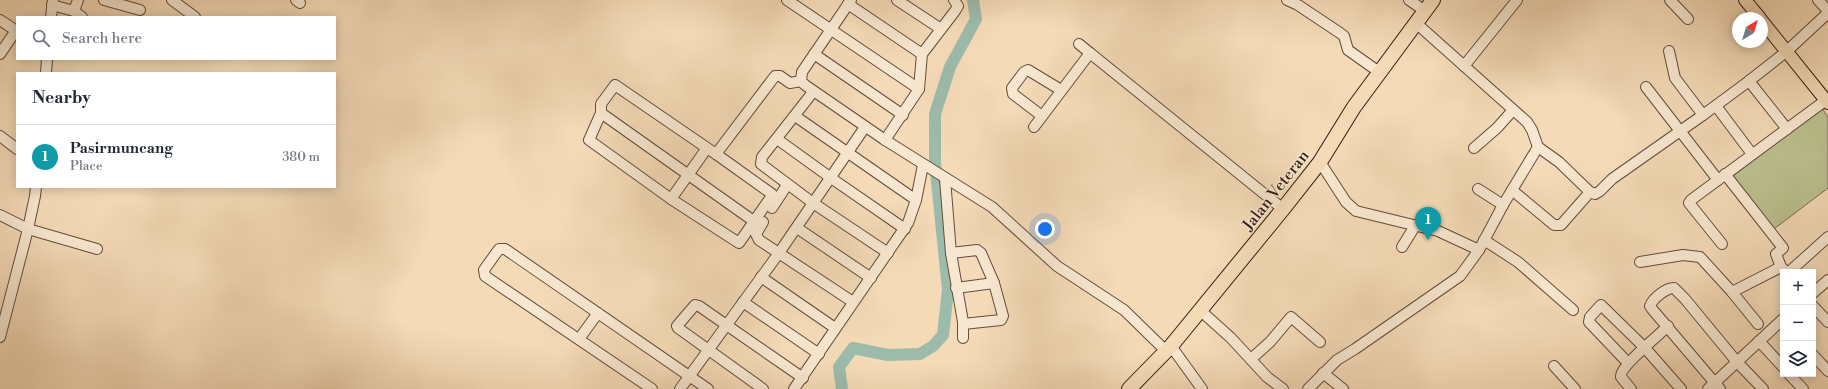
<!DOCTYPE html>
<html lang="en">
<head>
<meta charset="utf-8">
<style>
  body { margin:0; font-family:"Libre Bodoni",serif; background:#f2f2f3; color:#1f2937 }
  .controls { position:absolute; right:12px; bottom:12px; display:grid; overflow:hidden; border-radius:0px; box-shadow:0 2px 10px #0003 }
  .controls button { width:36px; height:36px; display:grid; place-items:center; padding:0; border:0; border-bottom:1px solid #e0e1e3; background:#fff; color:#1f2937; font:20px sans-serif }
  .compass { position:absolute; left:1732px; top:12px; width:36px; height:36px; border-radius:50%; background:#fff; box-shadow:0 2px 10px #0003; rotate:38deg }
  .you { position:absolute; left:1045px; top:229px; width:14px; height:14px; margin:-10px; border:3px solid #fff; border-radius:50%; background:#1a73e8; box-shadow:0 0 0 6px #1a73e833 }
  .badge { display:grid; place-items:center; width:26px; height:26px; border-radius:50%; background:#db2777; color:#fff; font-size:13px; font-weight:700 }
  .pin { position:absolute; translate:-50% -33px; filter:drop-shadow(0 1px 2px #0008) }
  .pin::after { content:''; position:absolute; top:21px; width:14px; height:12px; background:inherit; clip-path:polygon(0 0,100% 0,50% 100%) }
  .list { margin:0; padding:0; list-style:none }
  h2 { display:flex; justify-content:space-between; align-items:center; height:52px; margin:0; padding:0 16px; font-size:17px }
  h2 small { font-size:13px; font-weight:400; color:#747a83 }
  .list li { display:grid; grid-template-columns:26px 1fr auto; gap:12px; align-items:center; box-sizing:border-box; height:64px; padding:0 16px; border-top:1px solid #e0e1e3 }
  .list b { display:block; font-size:15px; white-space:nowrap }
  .list p { margin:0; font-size:13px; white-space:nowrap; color:#747a83 }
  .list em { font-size:13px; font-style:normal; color:#747a83 }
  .icon { flex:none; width:22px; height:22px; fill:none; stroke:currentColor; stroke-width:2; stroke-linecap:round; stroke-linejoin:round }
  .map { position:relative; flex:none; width:1828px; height:389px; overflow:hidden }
  .search { position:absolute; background:#fff; box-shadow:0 2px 10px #0003; left:16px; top:16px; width:320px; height:44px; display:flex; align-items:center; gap:10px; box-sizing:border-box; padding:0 14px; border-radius:0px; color:#747a83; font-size:15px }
  .panel { position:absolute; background:#fff; box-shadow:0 2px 10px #0003; left:16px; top:72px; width:320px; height:116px; border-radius:0px }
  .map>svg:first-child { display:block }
</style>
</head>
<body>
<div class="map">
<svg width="1828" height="389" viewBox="0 0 1828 389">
  <rect width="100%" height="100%" fill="#f4dab7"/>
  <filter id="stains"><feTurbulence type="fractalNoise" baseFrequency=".005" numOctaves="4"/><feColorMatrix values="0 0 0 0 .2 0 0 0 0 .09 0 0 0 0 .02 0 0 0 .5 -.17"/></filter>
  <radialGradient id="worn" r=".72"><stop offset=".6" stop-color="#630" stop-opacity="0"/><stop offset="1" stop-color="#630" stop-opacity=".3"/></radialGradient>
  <path fill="#bbc08e" stroke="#766e50" d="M 1822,108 L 1828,117 L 1828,188 L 1774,229 L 1733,176 Z"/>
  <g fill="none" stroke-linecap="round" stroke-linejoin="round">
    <path stroke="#9cbbab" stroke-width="12" d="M 842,389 L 839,367 L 853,348 L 888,355 L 920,354 L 933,346 L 943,335 L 948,290 L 935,162 L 935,114 L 950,67 L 976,19 L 973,0"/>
    <defs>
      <g id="minor">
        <path d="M 104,0 L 140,10"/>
        <path d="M 172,0 L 195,17"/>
        <path d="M 296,0 L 300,3"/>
        <path d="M 787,0 L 919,89"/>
        <path d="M 851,0 L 802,72 L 801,81 L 805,85 L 885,140 L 992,207 L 1057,266 L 1124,310 L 1166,351"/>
        <path d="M 897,0 L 941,29"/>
        <path d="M 1287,0 L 1298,5 L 1340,33 L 1344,36 L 1348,50 L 1379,72"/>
        <path d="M 1409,0 L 1425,11"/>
        <path d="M 1670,0 L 1688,19"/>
        <path d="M 1818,0 L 1828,11"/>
        <path d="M 848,4 L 922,54"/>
        <path d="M 52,5 L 74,11 L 82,17"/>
        <path d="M 74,11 L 78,0"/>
        <path d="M 51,17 L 53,0"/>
        <path d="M 0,20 L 12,28 L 15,32 L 0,54"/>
        <path d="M 1416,23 L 1527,122 L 1532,130 L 1538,147 L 1559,162 L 1590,192 L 1595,194 L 1600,191 L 1612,179 L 1703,115 L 1749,81 L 1787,51 L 1828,13"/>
        <path d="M 1669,51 L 1675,78 L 1703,115"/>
        <path d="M 1090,53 L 1283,209"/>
        <path d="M 814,54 L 903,115"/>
        <path d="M 1464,66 L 1517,0"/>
        <path d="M 46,73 L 47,59"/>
        <path d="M 1749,81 L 1787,129"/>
        <path d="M 1646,87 L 1718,180 L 1826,100"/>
        <path d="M 813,92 L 762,157 L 761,164 L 813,203 L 888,253"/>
        <path d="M 1716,106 L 1752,154"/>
        <path d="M 601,113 L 755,222"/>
        <path d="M 795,116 L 916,200"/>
        <path d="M 1042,116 L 1013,94 L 1012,88 L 1024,72 L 1028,70 L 1061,90"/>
        <path d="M 1034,127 L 1090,53 L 1079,44"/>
        <path d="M 0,136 L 17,149"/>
        <path d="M 777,139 L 831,178 L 905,229"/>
        <path d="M 885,140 L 919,89 L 922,54 L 955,11 L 958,6 L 954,0"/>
        <path d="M 707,148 L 615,85 L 601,104 L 601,113 L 589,140 L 671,199 L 739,243 L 771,197 L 772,194 L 716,154"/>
        <path d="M 1474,148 L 1497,128 L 1513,110"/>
        <path d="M 1320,162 L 1346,202 L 1356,211 L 1438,231 L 1479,250"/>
        <path d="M 1725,174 L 1783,248 L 1776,254 L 1781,267"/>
        <path d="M 945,179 L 951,253 L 963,322 L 963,338"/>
        <path d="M 1718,180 L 1691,200 L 1689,203 L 1722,244"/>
        <path d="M 1478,189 L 1503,205"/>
        <path d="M 1512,190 L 1554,225 L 1561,225 L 1590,192"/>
        <path d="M 671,199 L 707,148 L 716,154 L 775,76 L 780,76 L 790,83 L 801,81"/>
        <path d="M 772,208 L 787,185"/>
        <path d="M 0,215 L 28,229 L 97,249"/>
        <path d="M 763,222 L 756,234 L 759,240 L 853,302"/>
        <path d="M 797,228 L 871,278"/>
        <path d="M 1484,240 L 1518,262 L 1573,310"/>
        <path d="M 1402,247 L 1415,226"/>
        <path d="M 951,253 L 977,250 L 981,253 L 994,283 L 1003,316 L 1001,320 L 963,324"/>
        <path d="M 1640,262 L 1683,255 L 1700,257 L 1732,292 L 1758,324"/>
        <path d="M 1789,272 L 1828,237"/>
        <path d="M 761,277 L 835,328"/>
        <path d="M 956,288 L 994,283"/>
        <path d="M 1732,292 L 1779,268 L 1781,267 L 1786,272"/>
        <path d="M 1813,293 L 1828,280"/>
        <path d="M 743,302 L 819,354"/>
        <path d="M 1813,306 L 1828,322"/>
        <path d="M 1201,311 L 1231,338 L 1267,377 L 1283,389"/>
        <path d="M 0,337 L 28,229 L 35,196 L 36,187"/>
        <path d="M 579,339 L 598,313"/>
        <path d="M 1759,341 L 1783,367"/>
        <path d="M 1171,346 L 1202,389"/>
        <path d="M 1813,355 L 1828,371"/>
        <path d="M 1251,359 L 1270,342 L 1291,317 L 1320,342"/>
        <path d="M 1628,363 L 1589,322 L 1590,317 L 1601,305 L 1645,348 L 1681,389"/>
        <path d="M 1554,366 L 1575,389"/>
        <path d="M 1323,373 L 1343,389"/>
        <path d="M 1789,374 L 1803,389"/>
        <path d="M 652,389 L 485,276 L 484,270 L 499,249 L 505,249 L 708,389"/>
        <path d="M 680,389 L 779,253 L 865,127"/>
        <path d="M 763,389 L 678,328 L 677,326 L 695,305 L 699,306 L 803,378"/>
        <path d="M 794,389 L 908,223 L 916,200 L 923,165"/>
        <path d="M 1308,389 L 1337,360 L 1355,349 L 1460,276 L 1479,250 L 1503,205 L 1538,147"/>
        <path d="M 1631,389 L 1621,377 C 1619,367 1659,335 1668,326"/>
        <path d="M 1708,389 L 1783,319"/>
        <path d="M 1720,389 L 1652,309 L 1650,306 C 1653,298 1666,288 1674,288 L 1685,299 L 1737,362 L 1763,389"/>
      </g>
      <g id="major">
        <path d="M 1745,0 L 1760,18"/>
        <path d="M 1762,21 L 1828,103"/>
      </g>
      <path id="highway" d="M 1129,389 L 1171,346 L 1283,209 L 1320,162 L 1354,107 L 1433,0"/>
    </defs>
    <use href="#minor" stroke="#624c3c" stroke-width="12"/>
    <use href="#major" stroke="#311c13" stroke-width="14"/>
    <use href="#highway" stroke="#311c13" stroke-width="16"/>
    <use href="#minor" stroke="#f8e7d0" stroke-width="10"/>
    <use href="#major" stroke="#f4dab7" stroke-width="12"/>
    <use href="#highway" stroke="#f4dab7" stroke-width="14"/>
  </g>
  <g text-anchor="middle" stroke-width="3" stroke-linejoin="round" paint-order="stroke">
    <g font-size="16" fill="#311c13" stroke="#f8e7d0">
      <text transform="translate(1275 190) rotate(-52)" y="6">Jalan Veteran</text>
    </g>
  </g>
  <rect width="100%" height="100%" filter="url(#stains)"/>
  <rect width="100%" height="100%" fill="url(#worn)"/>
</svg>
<div class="controls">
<button>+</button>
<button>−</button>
<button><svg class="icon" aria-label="layers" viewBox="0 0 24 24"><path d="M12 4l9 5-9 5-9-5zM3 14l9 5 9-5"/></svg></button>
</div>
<svg class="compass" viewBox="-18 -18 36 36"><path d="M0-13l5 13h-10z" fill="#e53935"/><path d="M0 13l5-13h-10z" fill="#747a83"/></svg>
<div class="you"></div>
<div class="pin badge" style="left:1428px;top:240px;background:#0f9aa8">1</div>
<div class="search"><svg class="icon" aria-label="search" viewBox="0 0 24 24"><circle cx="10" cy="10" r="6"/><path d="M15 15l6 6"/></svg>Search here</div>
<section class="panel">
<h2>Nearby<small></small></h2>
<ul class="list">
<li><span class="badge" style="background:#0f9aa8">1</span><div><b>Pasirmuncang</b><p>Place</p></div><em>380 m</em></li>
</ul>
</section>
</div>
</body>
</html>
